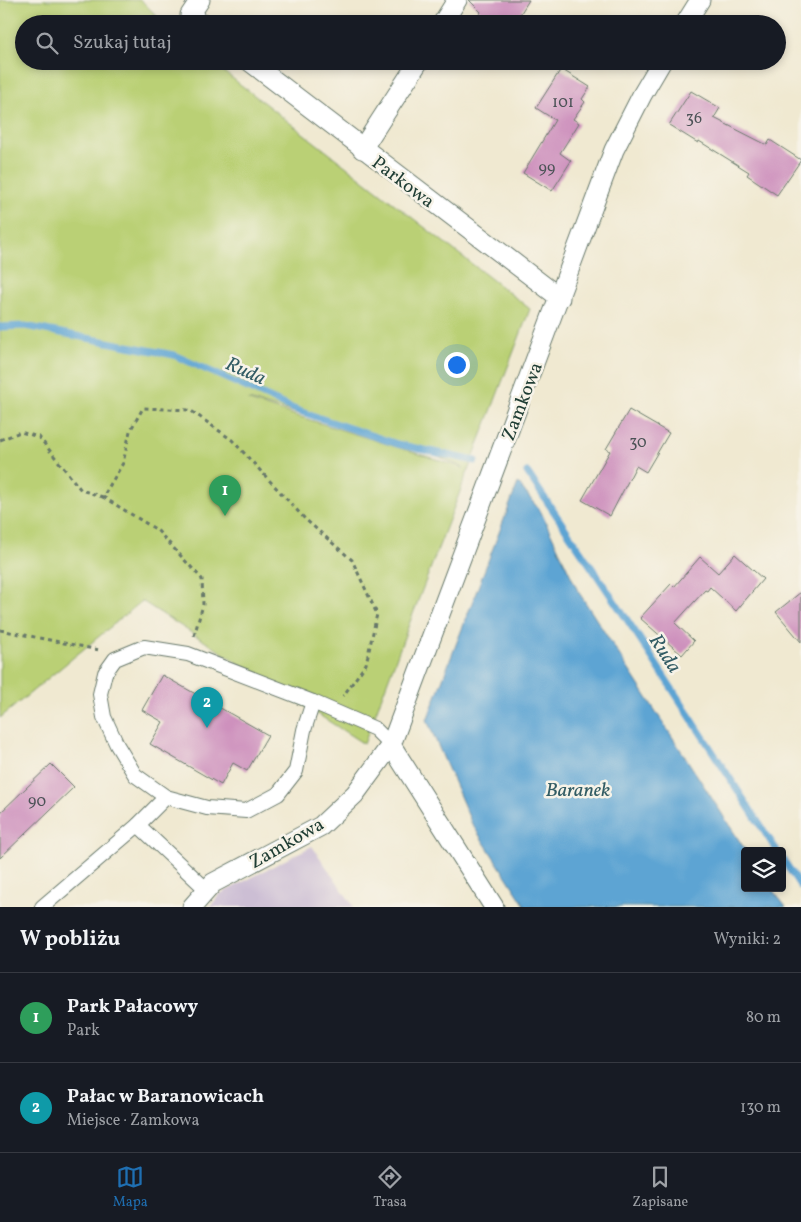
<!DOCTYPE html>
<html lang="pl">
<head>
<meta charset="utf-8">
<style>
  body { margin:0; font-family:Vollkorn,serif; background:#242831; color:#f1f3f6 }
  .controls { position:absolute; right:15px; bottom:15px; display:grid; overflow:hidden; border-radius:5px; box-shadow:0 2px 8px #0003 }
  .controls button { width:45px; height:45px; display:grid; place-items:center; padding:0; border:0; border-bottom:1px solid #363941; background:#171b24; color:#f1f3f6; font:25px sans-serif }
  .you { position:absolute; left:456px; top:364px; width:18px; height:18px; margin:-12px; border:4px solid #fff; border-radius:50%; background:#1a73e8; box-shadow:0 0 0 8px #1a73e833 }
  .badge { display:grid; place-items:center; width:32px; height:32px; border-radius:50%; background:#1f6fb2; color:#fff; font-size:16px; font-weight:700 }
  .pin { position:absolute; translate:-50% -41px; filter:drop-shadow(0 1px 2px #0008) }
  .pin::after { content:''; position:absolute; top:26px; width:18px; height:15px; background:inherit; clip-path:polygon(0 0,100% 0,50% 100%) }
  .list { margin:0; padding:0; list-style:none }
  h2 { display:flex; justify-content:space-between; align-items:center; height:65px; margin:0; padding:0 20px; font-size:21px }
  h2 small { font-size:16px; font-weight:400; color:#9ea1a6 }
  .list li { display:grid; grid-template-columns:32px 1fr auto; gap:15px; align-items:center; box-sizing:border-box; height:90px; padding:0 20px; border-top:1px solid #363941 }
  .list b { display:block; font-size:19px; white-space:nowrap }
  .list p { margin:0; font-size:16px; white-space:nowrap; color:#9ea1a6 }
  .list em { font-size:16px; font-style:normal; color:#9ea1a6 }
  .icon { flex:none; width:28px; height:28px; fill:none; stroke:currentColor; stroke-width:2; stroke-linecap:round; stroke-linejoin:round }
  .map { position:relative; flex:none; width:801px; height:907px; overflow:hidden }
  .search { position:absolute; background:#171b24; box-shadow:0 2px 8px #0003; left:15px; right:15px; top:15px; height:55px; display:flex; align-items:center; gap:12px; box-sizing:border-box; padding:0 18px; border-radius:28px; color:#9ea1a6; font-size:19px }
  .sheet { height:245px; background:#171b24 }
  nav { display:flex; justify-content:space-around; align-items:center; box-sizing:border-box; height:70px; border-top:1px solid #363941; background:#171b24; font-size:14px; color:#9ea1a6 }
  nav a { display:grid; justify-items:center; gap:2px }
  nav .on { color:#1f6fb2 }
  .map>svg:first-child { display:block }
</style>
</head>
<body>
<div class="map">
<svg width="801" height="907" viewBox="0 0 801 907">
  <rect width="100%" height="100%" fill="#f7f3e8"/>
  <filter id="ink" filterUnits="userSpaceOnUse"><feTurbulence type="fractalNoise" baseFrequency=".02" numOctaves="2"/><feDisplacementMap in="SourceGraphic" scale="10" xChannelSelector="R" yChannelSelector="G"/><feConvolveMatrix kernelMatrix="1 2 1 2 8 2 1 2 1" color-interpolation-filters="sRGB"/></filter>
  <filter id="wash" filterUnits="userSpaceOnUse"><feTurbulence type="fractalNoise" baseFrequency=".0096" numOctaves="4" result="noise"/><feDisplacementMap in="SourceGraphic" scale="20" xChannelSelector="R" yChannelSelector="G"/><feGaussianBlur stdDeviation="1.12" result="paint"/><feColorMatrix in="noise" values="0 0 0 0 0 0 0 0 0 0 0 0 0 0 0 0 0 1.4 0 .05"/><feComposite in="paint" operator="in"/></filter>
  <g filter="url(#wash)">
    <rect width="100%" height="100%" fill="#f0e9d1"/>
    <path fill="#ccbed4" d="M 312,846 L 354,907 L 210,907 L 220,894 Z"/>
    <path fill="#bad075" stroke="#6c8654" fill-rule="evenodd" d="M 0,0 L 141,0 L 165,24 L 24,24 L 24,61 L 210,61 L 530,309 C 475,454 418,598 364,744 L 142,601 L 0,718 ZM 249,400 L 423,449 L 464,468 L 249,401 Z"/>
    <path fill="#5da4d3" stroke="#3e7084" d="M 518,483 L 541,512 L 578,591 L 746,851 L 745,888 L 771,888 L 786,907 L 526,907 L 472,824 L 427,720 Z"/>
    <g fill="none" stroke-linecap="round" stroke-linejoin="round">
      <g stroke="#5da4d3" stroke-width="7">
        <path d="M 0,327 L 25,326 L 174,355 L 296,410 L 397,444 L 475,461"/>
        <path d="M 527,472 L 636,633 L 777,851"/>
        <path d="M 782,858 L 801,887"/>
      </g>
    </g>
    <g id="blocks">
      <g fill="#ce91bd">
        <path d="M 469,0 L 529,0 L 514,24 L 473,24 L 481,12 Z"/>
        <path d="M 561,69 L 590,87 L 582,99 L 585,102 L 573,119 L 579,123 L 560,153 L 571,161 L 552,191 L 523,173 L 555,120 L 536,108 Z"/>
        <path d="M 691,91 L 720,108 L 714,118 L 767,145 L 770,140 L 801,160 L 777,195 L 747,175 L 749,172 L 699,141 L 698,143 L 669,125 Z"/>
        <path d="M 629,410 L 669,433 L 646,472 L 636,466 L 610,516 L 582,500 L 610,451 L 606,449 Z"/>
        <path d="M 735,554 L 763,579 L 736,611 L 710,587 L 707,591 L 705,590 L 675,623 L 694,641 L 682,655 L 640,618 L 671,584 L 674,587 L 700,557 L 718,573 Z"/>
        <path d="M 801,592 L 801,642 L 776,612 Z"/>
        <path d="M 162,675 L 268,735 L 247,771 L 233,763 L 221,785 L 150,744 L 163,722 L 142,710 Z"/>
        <path d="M 51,764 L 74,787 L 0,858 L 0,813 Z"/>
      </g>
    </g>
  </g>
  <g filter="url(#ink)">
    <use href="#blocks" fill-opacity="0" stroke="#68796b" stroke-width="1"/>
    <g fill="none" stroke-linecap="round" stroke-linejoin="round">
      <defs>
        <g id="pedestrian">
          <path d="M 166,797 L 135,775 L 117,745 L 104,717 L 100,694 L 105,673 L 115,659 L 144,647 L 188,654 L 313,702 L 375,729 L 391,745"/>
          <path d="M 138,825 L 166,797 L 207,808 L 246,811 L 278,794 L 296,771 L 304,730 L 313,702"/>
          <path d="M 42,907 L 138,825 L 207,890"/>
        </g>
        <g id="minor">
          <path d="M 200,0 L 190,15 L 201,24"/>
          <path d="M 442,24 L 457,0"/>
          <path d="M 685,24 L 700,0"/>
          <path d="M 249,61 L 560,298"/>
          <path d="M 362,149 L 419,61"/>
          <path d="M 391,745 L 494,907"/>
          <path d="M 192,907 L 213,883 L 321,826 L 355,794 L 391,745 L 614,150 L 642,95 L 662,61"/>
        </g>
      </defs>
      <use href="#pedestrian" stroke="#68796b" stroke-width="16"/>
      <use href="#minor" stroke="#68796b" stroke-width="21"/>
      <g stroke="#68796b" stroke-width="3" stroke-dasharray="4 4" stroke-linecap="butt">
        <path d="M 0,440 L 20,432 L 39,437 L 81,490 L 103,497 L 123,463 L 130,431 L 143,408 L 190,410 L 232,440 L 305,519 L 352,560 L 377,614 L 366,664 L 343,696"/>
        <path d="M 103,497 L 157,530 L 202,579 L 203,605 L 194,636"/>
        <path d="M 0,630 L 99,650"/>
      </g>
      <use href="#pedestrian" stroke="#fff" stroke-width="14"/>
      <use href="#minor" stroke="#fff" stroke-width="19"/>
    </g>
  </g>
  <g text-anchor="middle" stroke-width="5" stroke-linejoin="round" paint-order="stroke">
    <g font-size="16" fill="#4b5256">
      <text x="563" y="107">101</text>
      <text x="694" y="123">36</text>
      <text x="547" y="173">99</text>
      <text x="638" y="447">30</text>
      <text x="37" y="806">90</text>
    </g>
    <g font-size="19" fill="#1f3d34" stroke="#f7f3e8">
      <text transform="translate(404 181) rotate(37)" y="7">Parkowa</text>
      <text transform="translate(521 401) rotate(-69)" y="7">Zamkowa</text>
      <text transform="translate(286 842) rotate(-30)" y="7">Zamkowa</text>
    </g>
    <g font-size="20" font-style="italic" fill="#325c64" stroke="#f7f3e8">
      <text transform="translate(246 370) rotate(24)" y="7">Ruda</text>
      <text transform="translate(666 653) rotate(57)" y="7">Ruda</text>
      <text x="578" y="796">Baranek</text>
    </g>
  </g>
</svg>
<div class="controls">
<button><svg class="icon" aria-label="layers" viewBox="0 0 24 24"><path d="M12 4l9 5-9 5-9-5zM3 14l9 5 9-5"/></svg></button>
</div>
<div class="you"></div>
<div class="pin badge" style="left:225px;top:516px;background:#2e9e5b">1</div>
<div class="pin badge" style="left:207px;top:728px;background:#0f9aa8">2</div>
<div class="search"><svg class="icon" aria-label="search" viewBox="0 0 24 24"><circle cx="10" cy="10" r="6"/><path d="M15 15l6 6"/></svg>Szukaj tutaj</div>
</div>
<section class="sheet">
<h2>W pobliżu<small>Wyniki: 2</small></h2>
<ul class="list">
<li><span class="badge" style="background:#2e9e5b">1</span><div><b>Park Pałacowy</b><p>Park</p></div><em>80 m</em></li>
<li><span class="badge" style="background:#0f9aa8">2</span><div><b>Pałac w Baranowicach</b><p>Miejsce · Zamkowa</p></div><em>130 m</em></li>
</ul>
</section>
<nav>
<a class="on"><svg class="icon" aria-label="map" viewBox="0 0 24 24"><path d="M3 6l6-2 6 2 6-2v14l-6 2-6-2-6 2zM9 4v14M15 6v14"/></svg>Mapa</a>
<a><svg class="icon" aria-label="directions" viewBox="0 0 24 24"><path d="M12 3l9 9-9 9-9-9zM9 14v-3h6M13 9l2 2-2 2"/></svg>Trasa</a>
<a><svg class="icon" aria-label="saved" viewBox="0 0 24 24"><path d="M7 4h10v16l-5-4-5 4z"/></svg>Zapisane</a>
</nav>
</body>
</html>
